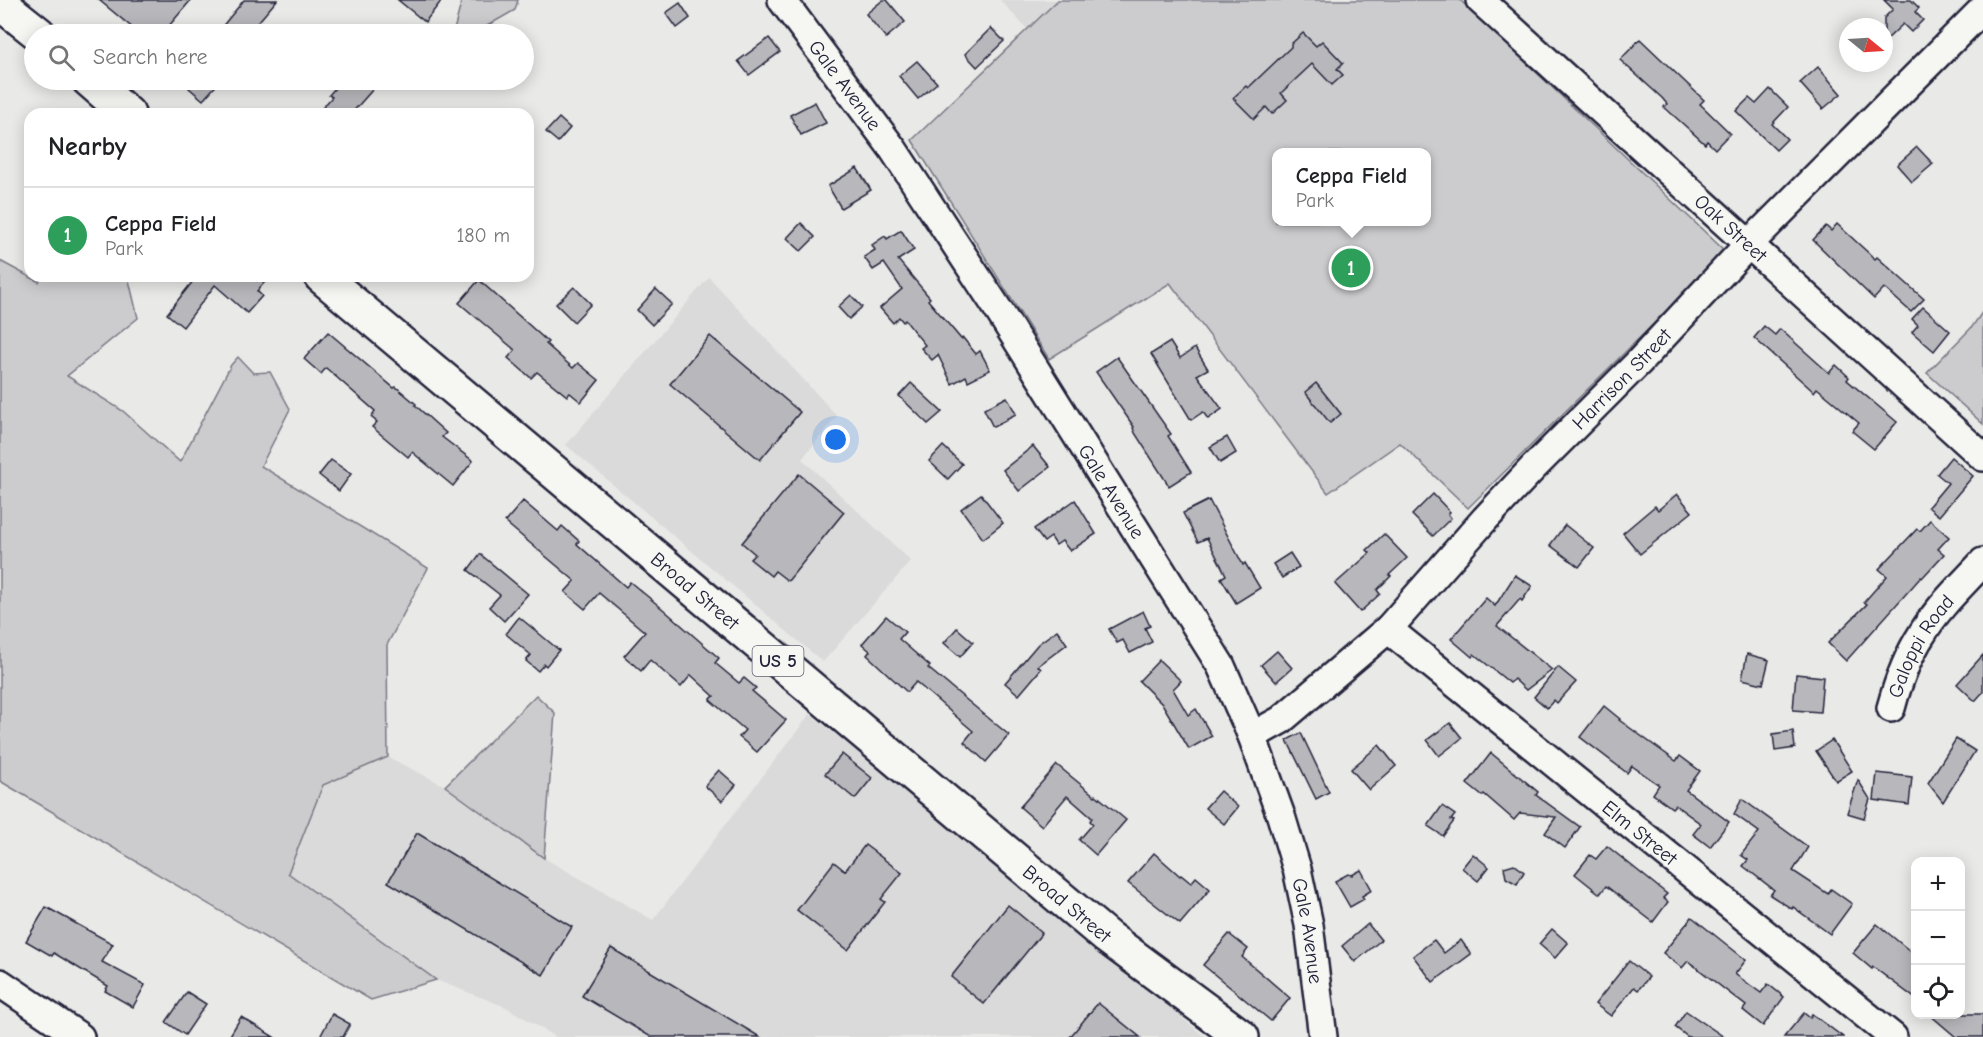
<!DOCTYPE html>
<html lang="en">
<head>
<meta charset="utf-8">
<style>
  body { margin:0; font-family:"Comic Neue",sans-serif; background:#f6f6f6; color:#202124 }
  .controls { position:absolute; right:18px; bottom:18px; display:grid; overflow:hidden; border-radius:12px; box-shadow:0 3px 15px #0003 }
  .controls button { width:54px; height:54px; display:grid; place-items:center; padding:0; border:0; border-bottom:2px solid #e0e0e0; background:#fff; color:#202124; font:30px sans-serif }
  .compass { position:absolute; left:1839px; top:18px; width:54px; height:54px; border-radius:50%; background:#fff; box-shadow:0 3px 15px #0003; rotate:108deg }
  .you { position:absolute; left:836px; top:440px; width:21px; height:21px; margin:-15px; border:4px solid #fff; border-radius:50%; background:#1a73e8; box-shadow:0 0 0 9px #1a73e833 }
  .badge { display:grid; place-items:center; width:39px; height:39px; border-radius:50%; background:#22223b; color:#fff; font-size:20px; font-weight:700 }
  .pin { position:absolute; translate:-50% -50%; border:3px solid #fff; box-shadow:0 2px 6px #0006 }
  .popup { position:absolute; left:1272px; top:148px; width:159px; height:78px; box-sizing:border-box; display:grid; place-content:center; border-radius:12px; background:#fff; filter:drop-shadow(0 2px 4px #0005); font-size:20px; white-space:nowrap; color:#757577 }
  .popup b { font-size:22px; color:#202124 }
  .popup::after { content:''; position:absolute; left:50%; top:100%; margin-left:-12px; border:12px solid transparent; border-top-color:#fff }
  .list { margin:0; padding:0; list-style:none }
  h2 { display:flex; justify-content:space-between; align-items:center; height:78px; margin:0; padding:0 24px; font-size:26px }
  h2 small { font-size:20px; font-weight:400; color:#757577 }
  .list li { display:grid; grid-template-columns:39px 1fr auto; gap:18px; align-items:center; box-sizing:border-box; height:96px; padding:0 24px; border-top:2px solid #e0e0e0 }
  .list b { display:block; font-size:22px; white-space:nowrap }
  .list p { margin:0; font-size:20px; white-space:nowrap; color:#757577 }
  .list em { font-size:20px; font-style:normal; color:#757577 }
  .icon { flex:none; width:33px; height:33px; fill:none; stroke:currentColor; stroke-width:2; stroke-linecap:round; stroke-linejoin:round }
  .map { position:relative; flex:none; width:1983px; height:1037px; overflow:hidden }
  .search { position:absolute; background:#fff; box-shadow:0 3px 15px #0003; left:24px; top:24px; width:510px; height:66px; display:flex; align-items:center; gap:15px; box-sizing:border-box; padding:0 21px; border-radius:33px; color:#757577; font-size:22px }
  .panel { position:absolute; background:#fff; box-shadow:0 3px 15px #0003; left:24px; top:108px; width:510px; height:174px; border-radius:18px }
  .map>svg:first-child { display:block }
</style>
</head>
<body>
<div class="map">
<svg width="1983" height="1037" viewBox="0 0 1983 1037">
  <rect width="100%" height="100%" fill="#e9e9e7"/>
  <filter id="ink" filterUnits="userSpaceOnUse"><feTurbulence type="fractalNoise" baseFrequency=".0167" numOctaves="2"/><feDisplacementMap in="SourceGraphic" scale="12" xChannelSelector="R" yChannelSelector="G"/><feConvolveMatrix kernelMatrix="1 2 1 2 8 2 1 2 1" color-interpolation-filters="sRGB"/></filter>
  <g filter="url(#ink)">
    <g fill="#dadada">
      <path d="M 1000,0 L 1058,0 L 1027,29 Z"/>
      <path d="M 709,277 L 837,416 L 802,459 L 911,561 L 823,662 L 566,445 Z"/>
      <path d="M 810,714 L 995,857 L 1205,1037 L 556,1037 L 506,1007 L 436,980 L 288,873 L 323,785 L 388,757 L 445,786 L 544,858 L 653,920 Z"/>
    </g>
    <g fill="#ccccce" stroke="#777784" stroke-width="1.5" fill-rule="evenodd">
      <path d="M 462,0 L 518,0 L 515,10 L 473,34 L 453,34 Z"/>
      <path d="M 1058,0 L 1460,0 L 1726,252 L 1468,508 L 1400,443 L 1328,493 L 1170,283 L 1049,359 L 912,140 ZM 1276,152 L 1426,152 L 1426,222 L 1276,222 Z"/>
      <path d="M 0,261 L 39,282 L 42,276 L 128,276 L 138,318 L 67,376 L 123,411 L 180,462 L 231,365 L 238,357 L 253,373 L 270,372 L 290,409 L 261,466 L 428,568 L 387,645 L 388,757 L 323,785 L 288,873 L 436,980 L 371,1000 L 0,781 Z"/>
      <path d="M 1983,311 L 1983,424 L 1927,373 L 1972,327 Z"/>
      <path d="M 536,695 L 555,713 L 544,858 L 445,786 Z"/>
    </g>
    <g fill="#b8b8bc" stroke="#22223b" stroke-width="1.5">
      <path d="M 99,0 L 191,0 L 162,34 L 140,34 Z"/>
      <path d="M 244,0 L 277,0 L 248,34 L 216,34 Z"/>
      <path d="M 398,0 L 442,0 L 425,22 Z"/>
      <path d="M 883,0 L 887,0 L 905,22 L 886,38 L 866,14 Z"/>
      <path d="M 1884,0 L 1911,0 L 1919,8 L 1915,12 L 1923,20 L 1911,32 L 1903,24 L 1884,42 L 1884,18 L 1893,9 Z"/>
      <path d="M 680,3 L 690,18 L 677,28 L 666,13 Z"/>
      <path d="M 991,28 L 1004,41 L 977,67 L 965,54 Z"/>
      <path d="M 1303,33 L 1316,46 L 1322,41 L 1343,63 L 1337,69 L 1343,75 L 1332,85 L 1312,64 L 1281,93 L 1287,100 L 1272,114 L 1266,107 L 1254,119 L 1233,98 L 1246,86 L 1248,88 L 1291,47 L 1291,44 Z"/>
      <path d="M 769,38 L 780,52 L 749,75 L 738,61 Z"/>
      <path d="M 1640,39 L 1704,100 L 1700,104 L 1730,133 L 1715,149 L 1707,141 L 1705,144 L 1682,123 L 1664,107 L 1667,104 L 1662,98 L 1620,60 Z"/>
      <path d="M 917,61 L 937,83 L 918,99 L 899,76 Z"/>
      <path d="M 1818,67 L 1841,94 L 1823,109 L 1800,83 Z"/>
      <path d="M 197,80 L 221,80 L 203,100 L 189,88 Z"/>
      <path d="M 342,80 L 381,80 L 351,114 L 317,114 L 332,97 L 329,95 Z"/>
      <path d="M 1770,89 L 1788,107 L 1772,124 L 1787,139 L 1776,150 L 1736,111 L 1749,98 L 1756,104 Z"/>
      <path d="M 815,102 L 826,123 L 801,135 L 790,115 Z"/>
      <path d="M 559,118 L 570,128 L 558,142 L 546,132 Z"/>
      <path d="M 1917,147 L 1933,164 L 1912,182 L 1897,165 Z"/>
      <path d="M 857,168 L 871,190 L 841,208 L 828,186 Z"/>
      <path d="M 801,223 L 815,237 L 801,251 L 787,238 Z"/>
      <path d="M 1837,224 L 1875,259 L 1877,257 L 1924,299 L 1911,312 L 1884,288 L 1874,299 L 1813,240 L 1826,226 L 1831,231 Z"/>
      <path d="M 901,230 L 914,250 L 898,260 L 930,298 L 928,300 L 961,339 L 963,338 L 976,354 L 980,351 L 990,370 L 968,381 L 966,376 L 952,384 L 938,355 L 932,360 L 921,348 L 925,345 L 905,320 L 903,322 L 899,317 L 893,323 L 880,308 L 902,289 L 884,263 L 873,270 L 864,257 L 875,250 L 872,245 L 885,236 L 887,239 Z"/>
      <path d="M 197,276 L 270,276 L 257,291 L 262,296 L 247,313 L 215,285 L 183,327 L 167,314 Z"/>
      <path d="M 479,280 L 548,342 L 546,344 L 573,368 L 578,363 L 599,380 L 581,402 L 570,393 L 567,396 L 537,372 L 531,378 L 508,358 L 515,350 L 459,303 Z"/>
      <path d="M 574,287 L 591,304 L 574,322 L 556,304 Z"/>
      <path d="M 656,289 L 672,304 L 652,325 L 637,310 Z"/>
      <path d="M 851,295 L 862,307 L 849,319 L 838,307 Z"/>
      <path d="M 1923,307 L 1950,331 L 1934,351 L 1912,332 L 1918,325 L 1912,319 Z"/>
      <path d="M 1764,326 L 1775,335 L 1780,329 L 1829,373 L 1836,365 L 1849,377 L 1847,380 L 1897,422 L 1874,449 L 1852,431 L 1859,423 L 1817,388 L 1814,392 L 1754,338 Z"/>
      <path d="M 328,332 L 394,388 L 396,387 L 416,404 L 415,405 L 446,433 L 442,437 L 473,461 L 453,486 L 412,452 L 408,457 L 372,427 L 377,422 L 371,417 L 375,411 L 326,368 L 321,374 L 304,359 Z"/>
      <path d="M 710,336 L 800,412 L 760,460 L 670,384 Z"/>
      <path d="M 1170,342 L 1180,358 L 1195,348 L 1208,369 L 1197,375 L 1222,409 L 1208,419 L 1203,412 L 1191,420 L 1151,354 Z"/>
      <path d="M 1117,357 L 1171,434 L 1168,436 L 1191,472 L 1169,486 L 1135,433 L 1133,428 L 1134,427 L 1096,372 Z"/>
      <path d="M 911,383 L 942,412 L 928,424 L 899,396 Z"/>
      <path d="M 1316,383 L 1341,414 L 1330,423 L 1305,392 Z"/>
      <path d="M 1007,397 L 1016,414 L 1006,419 L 1007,420 L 993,427 L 984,409 Z"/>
      <path d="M 1227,437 L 1236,453 L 1220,463 L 1210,447 Z"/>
      <path d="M 943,446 L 962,464 L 948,479 L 929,461 Z"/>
      <path d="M 1033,446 L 1050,467 L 1019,491 L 1003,470 Z"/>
      <path d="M 1951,457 L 1973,476 L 1939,516 L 1928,507 L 1948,483 L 1937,474 Z"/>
      <path d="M 331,460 L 351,474 L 339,491 L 319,475 Z"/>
      <path d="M 799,474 L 844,512 L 788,581 L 775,571 L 771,576 L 750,559 L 755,554 L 742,543 Z"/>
      <path d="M 981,494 L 1003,523 L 983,539 L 961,509 Z"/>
      <path d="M 1433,494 L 1450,512 L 1448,514 L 1451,518 L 1433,536 L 1412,515 Z"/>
      <path d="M 1677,494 L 1692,512 L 1640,554 L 1623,533 L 1655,506 L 1658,510 Z"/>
      <path d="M 1075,500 L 1096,534 L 1070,551 L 1062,541 L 1056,545 L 1051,537 L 1044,542 L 1034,529 Z"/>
      <path d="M 1209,500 L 1243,565 L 1245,563 L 1260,588 L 1236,603 L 1221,578 L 1226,575 L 1207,538 L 1198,542 L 1183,513 Z"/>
      <path d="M 523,501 L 558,531 L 562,526 L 579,541 L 577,544 L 626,587 L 630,582 L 664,610 L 719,658 L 715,663 L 739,683 L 744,678 L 756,688 L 752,691 L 786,720 L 757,752 L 739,737 L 745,730 L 710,700 L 714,696 L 691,675 L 681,687 L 650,660 L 641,671 L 624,656 L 645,632 L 599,593 L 585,609 L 565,592 L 575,581 L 505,522 Z"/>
      <path d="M 1930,520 L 1949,537 L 1938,549 L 1944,554 L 1922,578 L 1921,577 L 1846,661 L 1828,643 L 1867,604 L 1864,602 L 1887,576 L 1879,569 L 1917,529 L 1920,531 Z"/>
      <path d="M 1565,525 L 1594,548 L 1579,567 L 1550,545 Z"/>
      <path d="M 1384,534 L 1407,558 L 1389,575 L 1391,576 L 1377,590 L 1380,594 L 1360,612 L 1335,584 L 1370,553 L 1367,550 Z"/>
      <path d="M 1290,553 L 1299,567 L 1282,578 L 1273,564 Z"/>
      <path d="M 480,554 L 528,594 L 504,621 L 489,607 L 500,595 L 468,570 Z"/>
      <path d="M 1515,575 L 1532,586 L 1522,601 L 1520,599 L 1497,626 L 1552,670 L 1526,690 L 1514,679 L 1510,683 L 1474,654 L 1472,657 L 1451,639 L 1486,598 L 1495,606 Z"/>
      <path d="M 1143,611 L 1150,626 L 1145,628 L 1152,642 L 1130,653 L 1123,640 L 1117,643 L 1109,629 Z"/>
      <path d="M 886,616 L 905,632 L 899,639 L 930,666 L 928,668 L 1009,735 L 986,762 L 964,742 L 973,731 L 916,682 L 907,692 L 867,655 L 870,651 L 862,644 Z"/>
      <path d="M 519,617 L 559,650 L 546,666 L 544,664 L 538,671 L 526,661 L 531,655 L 506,634 Z"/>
      <path d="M 957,628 L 973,642 L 960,657 L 944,643 Z"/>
      <path d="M 1057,630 L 1067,644 L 1038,666 L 1041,669 L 1019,695 L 1005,683 L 1038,644 Z"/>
      <path d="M 1277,651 L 1292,668 L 1276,682 L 1261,665 Z"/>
      <path d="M 1747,654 L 1769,660 L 1763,684 L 1742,679 Z"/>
      <path d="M 1983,655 L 1983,692 L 1975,701 L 1957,684 Z"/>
      <path d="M 1159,660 L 1181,681 L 1173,689 L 1188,715 L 1196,709 L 1212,736 L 1189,749 L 1163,705 L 1139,681 Z"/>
      <path d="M 1558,667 L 1576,682 L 1557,703 L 1554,700 L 1547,708 L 1534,697 Z"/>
      <path d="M 1796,674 L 1823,677 L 1820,712 L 1793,710 Z"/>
      <path d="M 1604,706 L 1620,719 L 1619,720 L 1676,761 L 1680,756 L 1700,771 L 1686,790 L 1729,822 L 1710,847 L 1693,834 L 1701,824 L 1675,805 L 1672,808 L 1653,794 L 1659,785 L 1632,766 L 1627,773 L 1580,737 Z"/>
      <path d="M 1450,723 L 1462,738 L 1439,756 L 1427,740 Z"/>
      <path d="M 1793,731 L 1795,748 L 1775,751 L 1773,734 Z"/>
      <path d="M 1301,733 L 1329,792 L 1316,799 L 1287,740 Z"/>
      <path d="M 1956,739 L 1975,751 L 1943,802 L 1928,783 Z"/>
      <path d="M 1832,740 L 1852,771 L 1836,781 L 1816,751 Z"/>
      <path d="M 1379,745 L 1396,766 L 1369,790 L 1351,769 Z"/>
      <path d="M 1491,753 L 1538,792 L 1536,795 L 1580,827 L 1565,848 L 1545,833 L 1556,817 L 1520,813 L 1514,820 L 1484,794 L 1482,796 L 1467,784 Z"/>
      <path d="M 842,754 L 872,778 L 855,799 L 825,774 Z"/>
      <path d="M 1057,765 L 1095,796 L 1096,795 L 1126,820 L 1096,855 L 1079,840 L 1093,824 L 1090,821 L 1092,818 L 1067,796 L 1042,826 L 1020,807 Z"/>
      <path d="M 719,770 L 736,785 L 722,801 L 705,786 Z"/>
      <path d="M 1877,773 L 1912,777 L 1909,805 L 1874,800 Z"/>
      <path d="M 1858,780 L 1870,799 L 1864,818 L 1847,813 Z"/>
      <path d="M 1220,791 L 1238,807 L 1224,824 L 1205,808 Z"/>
      <path d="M 1742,799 L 1808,847 L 1793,871 L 1828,894 L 1831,889 L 1852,904 L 1830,934 L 1793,907 L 1792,909 L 1770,895 L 1774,890 L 1743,866 L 1748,860 L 1741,855 L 1759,832 L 1734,814 Z"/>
      <path d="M 1442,806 L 1455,815 L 1451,820 L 1454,821 L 1443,836 L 1428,826 Z"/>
      <path d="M 417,833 L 572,927 L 543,975 L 388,882 Z"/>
      <path d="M 865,845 L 902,873 L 881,899 L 885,902 L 848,950 L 797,910 L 834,862 L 845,871 Z"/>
      <path d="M 1607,846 L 1667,894 L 1663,898 L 1668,902 L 1653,922 L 1606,886 L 1600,894 L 1575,874 L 1590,855 L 1596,859 Z"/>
      <path d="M 1154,853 L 1180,876 L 1181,875 L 1191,883 L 1196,877 L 1210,889 L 1180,924 L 1128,883 Z"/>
      <path d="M 1473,854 L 1489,867 L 1478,881 L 1462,868 Z"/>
      <path d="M 1514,864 L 1524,872 L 1517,884 L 1506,878 L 1504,867 Z"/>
      <path d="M 1361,870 L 1372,890 L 1362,896 L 1364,899 L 1350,907 L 1335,881 L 1348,874 L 1352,875 Z"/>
      <path d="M 1008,905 L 1042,933 L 984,1004 L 951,977 Z"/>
      <path d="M 46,907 L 113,944 L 102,962 L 145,985 L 133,1007 L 105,991 L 108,986 L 54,953 L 52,956 L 26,941 Z"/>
      <path d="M 1692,917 L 1746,960 L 1735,974 L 1761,993 L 1768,984 L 1784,997 L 1763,1026 L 1743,1010 L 1746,1006 L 1688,961 L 1682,968 L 1663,953 Z"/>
      <path d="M 1368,924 L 1381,940 L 1355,962 L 1342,946 Z"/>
      <path d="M 1877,924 L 1916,956 L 1916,999 L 1873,967 L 1872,969 L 1853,953 Z"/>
      <path d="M 1552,929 L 1568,943 L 1555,958 L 1539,944 Z"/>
      <path d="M 1229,934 L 1248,949 L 1242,957 L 1290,998 L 1271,1021 L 1203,965 Z"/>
      <path d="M 1434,940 L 1444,953 L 1461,940 L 1471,954 L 1433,982 L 1413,956 Z"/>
      <path d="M 611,948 L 760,1037 L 651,1037 L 582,996 Z"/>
      <path d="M 1629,961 L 1649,977 L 1638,990 L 1634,987 L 1611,1016 L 1595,1004 Z"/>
      <path d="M 187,992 L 206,1004 L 185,1035 L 166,1022 Z"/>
      <path d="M 1098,1003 L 1140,1037 L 1070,1037 Z"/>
      <path d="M 1686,1011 L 1724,1037 L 1688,1037 L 1675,1027 Z"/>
      <path d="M 1804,1013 L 1810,1018 L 1812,1014 L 1843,1037 L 1784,1037 Z"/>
      <path d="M 332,1014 L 350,1024 L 343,1037 L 320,1037 Z"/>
      <path d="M 1929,1014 L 1983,1014 L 1983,1037 L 1956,1037 Z"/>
      <path d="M 241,1017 L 274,1037 L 229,1037 Z"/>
    </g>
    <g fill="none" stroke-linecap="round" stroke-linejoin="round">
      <defs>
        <g id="minor">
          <path id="s1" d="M 782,0 L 893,149 L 914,181 L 994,303 L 1221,666 L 1252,736 L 1281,816 L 1297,869 L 1309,925 L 1323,1037"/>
          <path id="s2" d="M 1480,0 L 1983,457"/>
          <path id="s3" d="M 1388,629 L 1893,1037"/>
          <path id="s4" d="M 1891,708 C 1898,682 1907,657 1922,634 C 1938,607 1962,585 1983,562"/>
          <path id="s5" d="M 1252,736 L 1281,720 L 1388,629 L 1485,519 L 1533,468 L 1638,363 L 1748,245 L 1983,9"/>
          <path d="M 0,983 L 80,1037"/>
        </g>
        <g id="major">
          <path d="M 0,3 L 39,34"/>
          <path d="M 89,80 L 128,114"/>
          <path id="s6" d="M 321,276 L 1107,937 L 1242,1037"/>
        </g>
      </defs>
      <use href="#minor" stroke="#22223b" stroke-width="32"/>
      <use href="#major" stroke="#22223b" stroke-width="38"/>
      <use href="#minor" stroke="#f6f6f2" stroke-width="27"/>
      <use href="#major" stroke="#f6f6f2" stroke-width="33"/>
    </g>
  </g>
  <g text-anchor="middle" stroke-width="4.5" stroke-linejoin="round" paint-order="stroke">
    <rect fill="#f6f6f2" stroke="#626272" stroke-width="1.5" x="752.5" y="646" width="51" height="30" rx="4.5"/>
    <g font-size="18" font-weight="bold" fill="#22223b">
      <text x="778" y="667">US 5</text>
    </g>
    <g font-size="20" fill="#22223b" stroke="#f6f6f2">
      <text dy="7" stroke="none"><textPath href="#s1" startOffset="106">Gale Avenue</textPath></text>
      <text dy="7" stroke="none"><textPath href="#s2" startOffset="339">Oak Street</textPath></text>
      <text dy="7" stroke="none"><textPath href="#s5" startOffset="516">Harrison Street</textPath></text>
      <text dy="7" stroke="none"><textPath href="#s1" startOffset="592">Gale Avenue</textPath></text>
      <text dy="7" stroke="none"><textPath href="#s6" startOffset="489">Broad Street</textPath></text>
      <text dy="7" stroke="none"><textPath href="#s4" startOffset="69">Galoppi Road</textPath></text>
      <text dy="7" stroke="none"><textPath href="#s3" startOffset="324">Elm Street</textPath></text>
      <text dy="7" stroke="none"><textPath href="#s6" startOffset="975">Broad Street</textPath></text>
      <text dy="7" stroke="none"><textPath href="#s1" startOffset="1078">Gale Avenue</textPath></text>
    </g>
  </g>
</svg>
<div class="controls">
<button>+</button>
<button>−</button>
<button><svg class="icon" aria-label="locate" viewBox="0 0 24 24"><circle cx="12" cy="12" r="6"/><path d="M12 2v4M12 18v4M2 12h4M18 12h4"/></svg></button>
</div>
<svg class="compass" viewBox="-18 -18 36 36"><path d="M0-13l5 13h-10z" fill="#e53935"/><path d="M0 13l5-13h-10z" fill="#757577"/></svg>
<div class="you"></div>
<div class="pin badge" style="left:1351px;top:268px;background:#2e9e5b">1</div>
<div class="popup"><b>Ceppa Field</b>Park</div>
<div class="search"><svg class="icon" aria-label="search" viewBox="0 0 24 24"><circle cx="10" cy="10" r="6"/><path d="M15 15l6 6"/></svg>Search here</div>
<section class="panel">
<h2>Nearby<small></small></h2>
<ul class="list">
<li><span class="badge" style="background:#2e9e5b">1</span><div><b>Ceppa Field</b><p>Park</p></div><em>180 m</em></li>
</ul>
</section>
</div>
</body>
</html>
